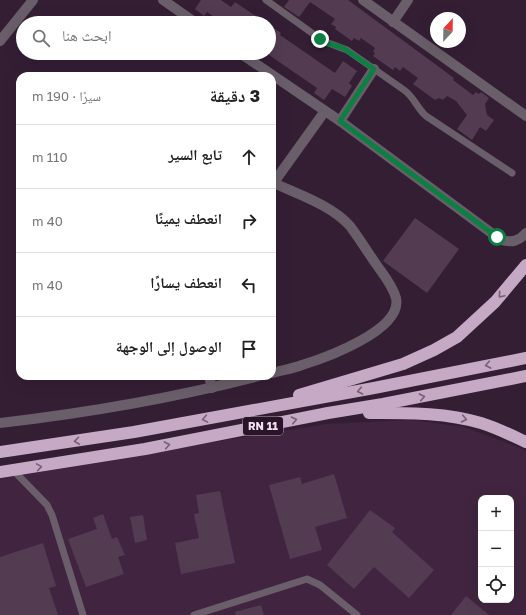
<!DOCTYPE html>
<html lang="ar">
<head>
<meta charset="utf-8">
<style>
  body { margin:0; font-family:"Golos Text","Noto Naskh Arabic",sans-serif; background:#f2f2f2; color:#222; direction:rtl }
  .controls { position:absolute; right:12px; bottom:12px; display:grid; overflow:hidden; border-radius:8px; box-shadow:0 4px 16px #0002 }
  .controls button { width:36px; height:36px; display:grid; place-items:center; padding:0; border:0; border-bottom:1px solid #e0e0e0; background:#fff; color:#222; font:20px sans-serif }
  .compass { position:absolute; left:430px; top:12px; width:36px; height:36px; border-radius:50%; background:#fff; box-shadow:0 4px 16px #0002; rotate:22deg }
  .stop { position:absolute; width:12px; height:12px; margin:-9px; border:3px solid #0b8043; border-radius:50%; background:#fff }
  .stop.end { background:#0b8043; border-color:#fff; box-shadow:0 1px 4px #0008 }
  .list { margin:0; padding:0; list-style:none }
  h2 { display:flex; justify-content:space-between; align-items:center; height:52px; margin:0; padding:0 16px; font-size:17px }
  h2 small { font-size:13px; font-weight:400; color:#767676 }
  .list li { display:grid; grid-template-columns:26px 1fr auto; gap:12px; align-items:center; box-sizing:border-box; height:64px; padding:0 16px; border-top:1px solid #e0e0e0 }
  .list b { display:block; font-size:15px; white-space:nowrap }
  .list em { font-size:13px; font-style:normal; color:#767676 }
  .icon { flex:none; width:22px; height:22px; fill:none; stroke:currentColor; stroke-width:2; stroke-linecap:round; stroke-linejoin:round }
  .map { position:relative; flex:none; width:526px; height:615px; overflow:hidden; direction:ltr }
  .search { position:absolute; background:#fff; box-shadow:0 4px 16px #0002; left:16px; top:16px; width:260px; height:44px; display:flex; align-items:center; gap:10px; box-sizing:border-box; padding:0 14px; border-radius:22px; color:#767676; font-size:15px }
  .panel { position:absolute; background:#fff; box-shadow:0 4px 16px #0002; left:16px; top:72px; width:260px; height:308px; border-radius:12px; direction:rtl }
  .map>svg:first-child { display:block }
</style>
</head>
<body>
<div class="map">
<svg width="526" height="615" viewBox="0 0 526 615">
  <rect width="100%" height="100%" fill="#341e34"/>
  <path fill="#412540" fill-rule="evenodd" d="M 411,420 L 464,427 L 518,447 L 526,451 L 526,615 L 0,615 L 0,476 L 326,424 ZM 481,498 L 511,498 L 511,600 L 481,600 Z"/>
  <g fill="#533b52">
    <path d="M 201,0 L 221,0 L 231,7 L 235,2 L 266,23 L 223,23 L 207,12 L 204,16 L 195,9 Z"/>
    <path d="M 289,0 L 348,0 L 454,78 L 453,80 L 473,95 L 476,92 L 479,94 L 481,92 L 489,98 L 485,104 L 487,115 L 494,120 L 486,131 L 480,127 L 472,140 L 457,129 L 467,115 L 456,101 L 447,96 L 443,100 L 439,98 L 435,100 L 413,84 L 418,78 L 403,67 L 400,71 L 395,67 L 393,70 L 373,56 L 375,53 L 373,52 L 375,48 L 361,38 L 359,41 L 354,38 L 352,41 L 335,29 L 336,27 L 331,24 L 335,19 L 310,2 L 299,17 L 284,7 Z"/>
    <path d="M 269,25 L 281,33 L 280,35 L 335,73 L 343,61 L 357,71 L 349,83 L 352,86 L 345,97 L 332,89 L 324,100 L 314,93 L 317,88 L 269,55 Z"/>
    <path d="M 415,218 L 459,249 L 427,293 L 383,261 Z"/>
    <path d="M 334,474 L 347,518 L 315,527 L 322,550 L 290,559 L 269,485 L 300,477 L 302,484 Z"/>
    <path d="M 220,491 L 235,563 L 181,574 L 175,543 L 199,538 L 194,514 L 199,513 L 196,495 Z"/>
    <path d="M 370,510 L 395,528 L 392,532 L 434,570 L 409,598 L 374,567 L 354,589 L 327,565 Z"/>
    <path d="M 103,514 L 112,539 L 117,537 L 125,555 L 118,557 L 124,574 L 86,587 L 68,539 L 97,529 L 93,518 Z"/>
    <path d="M 143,515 L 147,540 L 135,543 L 130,517 Z"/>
    <path d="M 43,543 L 56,586 L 49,588 L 58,615 L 0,615 L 0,557 Z"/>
    <path d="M 466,596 L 489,615 L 451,615 Z"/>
    <path d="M 261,605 L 264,615 L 236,615 L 235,612 Z"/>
  </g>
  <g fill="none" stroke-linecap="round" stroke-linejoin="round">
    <g stroke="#695e69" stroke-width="7">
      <path d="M 266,0 L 323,41 L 347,50 L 404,90 C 414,97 417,108 426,116 L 512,173"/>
      <path d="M 14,471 L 47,505 L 52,515 L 83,615"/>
      <path d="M 194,615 L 307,579 L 320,585 L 357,615"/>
    </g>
    <g stroke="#695e69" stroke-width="10">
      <path d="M 163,0 L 196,23"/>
      <path d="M 363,0 L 526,116"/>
      <path d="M 393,22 L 408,0"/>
      <path d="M 0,41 L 33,0"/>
      <path d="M 240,53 L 340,121 L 501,240 C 512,243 519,241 526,233"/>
      <path d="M 340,121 L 374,69"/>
      <path d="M 272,185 L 325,111"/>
      <path d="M 272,373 C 282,370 292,369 302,365 C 325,358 403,330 396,298 C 393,286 383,274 376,264 C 367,251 359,238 350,226 C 331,205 299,195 274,183"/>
      <path d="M 209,376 L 212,388"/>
      <path d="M 0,423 C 87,413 174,398 259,376"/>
    </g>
    <g stroke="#c6a9c4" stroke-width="12">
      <path d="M 299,395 L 403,364 L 434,350 L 457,337 L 495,302 L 526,265"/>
      <path d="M 369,413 C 407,413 444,412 481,423 C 497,428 511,435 526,442"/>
      <path d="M 0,452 L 134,432 L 374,388 L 526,358"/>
      <path d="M 0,472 L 145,449 L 328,413 L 383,404 L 526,376"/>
    </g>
  </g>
  <defs><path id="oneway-chevron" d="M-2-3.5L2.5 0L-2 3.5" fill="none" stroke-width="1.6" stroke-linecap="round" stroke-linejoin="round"/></defs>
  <g stroke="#785e76">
    <use href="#oneway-chevron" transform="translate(501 295) rotate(130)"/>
    <use href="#oneway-chevron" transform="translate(488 365) rotate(169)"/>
    <use href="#oneway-chevron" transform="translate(360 391) rotate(169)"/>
    <use href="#oneway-chevron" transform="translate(422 397) rotate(-11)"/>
    <use href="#oneway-chevron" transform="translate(205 419) rotate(170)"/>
    <use href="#oneway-chevron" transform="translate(464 419) rotate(12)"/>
    <use href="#oneway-chevron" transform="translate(294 420) rotate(-12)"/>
    <use href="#oneway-chevron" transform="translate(77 441) rotate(172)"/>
    <use href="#oneway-chevron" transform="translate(167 445) rotate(-11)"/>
    <use href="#oneway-chevron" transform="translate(39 467) rotate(-9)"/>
  </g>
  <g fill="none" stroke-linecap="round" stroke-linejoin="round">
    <path stroke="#0b8043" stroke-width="5" d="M 320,39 L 326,43 L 343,48 L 374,69 L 340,121 L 497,237"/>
  </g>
  <g text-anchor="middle" stroke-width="4" stroke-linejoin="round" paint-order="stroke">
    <rect fill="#2a1429" stroke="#b5a4b4" stroke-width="1" x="243" y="417" width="40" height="18" rx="3"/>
    <g font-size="11" font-weight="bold" fill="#f0e1ef">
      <text x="263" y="430">RN 11</text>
    </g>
  </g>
</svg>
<div class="controls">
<button>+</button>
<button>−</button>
<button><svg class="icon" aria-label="locate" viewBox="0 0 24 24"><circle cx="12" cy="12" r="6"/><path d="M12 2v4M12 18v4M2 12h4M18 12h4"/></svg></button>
</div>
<svg class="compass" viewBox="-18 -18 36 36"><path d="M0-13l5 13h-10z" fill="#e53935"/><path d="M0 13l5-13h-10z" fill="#767676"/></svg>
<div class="stop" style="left:497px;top:237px"></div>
<div class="stop end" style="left:320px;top:39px"></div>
<div class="search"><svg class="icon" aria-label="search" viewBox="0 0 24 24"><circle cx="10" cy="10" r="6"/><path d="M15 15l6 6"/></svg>ابحث هنا</div>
<section class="panel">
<h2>3 دقيقة<small>سيرًا · 190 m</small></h2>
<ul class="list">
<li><svg class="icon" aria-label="ahead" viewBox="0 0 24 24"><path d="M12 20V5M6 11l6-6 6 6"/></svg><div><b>تابع السير</b></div><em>110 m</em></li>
<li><svg class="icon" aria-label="right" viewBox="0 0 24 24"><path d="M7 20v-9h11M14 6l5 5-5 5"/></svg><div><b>انعطف يمينًا</b></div><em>40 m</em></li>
<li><svg class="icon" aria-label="left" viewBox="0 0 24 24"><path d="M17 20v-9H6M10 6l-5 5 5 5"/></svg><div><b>انعطف يسارًا</b></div><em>40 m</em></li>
<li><svg class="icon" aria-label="arrive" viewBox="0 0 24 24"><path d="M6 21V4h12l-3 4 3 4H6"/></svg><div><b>الوصول إلى الوجهة</b></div></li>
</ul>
</section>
</div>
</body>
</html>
